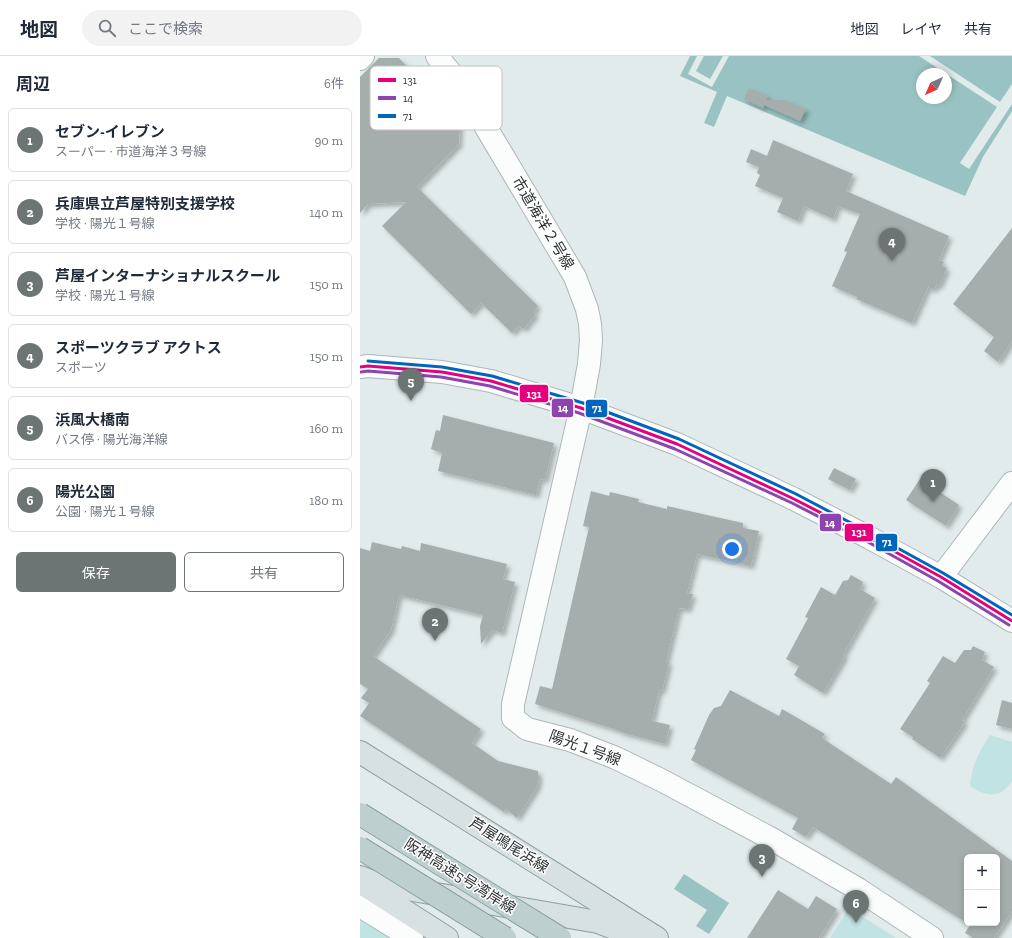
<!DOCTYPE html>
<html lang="ja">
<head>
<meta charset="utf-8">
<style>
  body { margin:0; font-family:"Zilla Slab","Noto Sans JP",serif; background:#f2f2f3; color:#1f2937 }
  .controls { position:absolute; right:12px; bottom:12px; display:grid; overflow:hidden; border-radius:6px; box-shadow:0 2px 6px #0003 }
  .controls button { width:36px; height:36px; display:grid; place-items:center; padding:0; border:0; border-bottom:1px solid #e0e1e3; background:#fff; color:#1f2937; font:20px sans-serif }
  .compass { position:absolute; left:556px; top:12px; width:36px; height:36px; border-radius:50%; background:#fff; box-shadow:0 2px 6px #0003; rotate:225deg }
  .you { position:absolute; left:372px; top:493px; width:14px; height:14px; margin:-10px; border:3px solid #fff; border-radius:50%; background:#1a73e8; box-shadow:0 0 0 6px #1a73e833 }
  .badge { display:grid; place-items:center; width:26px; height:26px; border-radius:50%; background:#6c7474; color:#fff; font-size:13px; font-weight:700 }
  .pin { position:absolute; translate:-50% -33px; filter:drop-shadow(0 1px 2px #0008) }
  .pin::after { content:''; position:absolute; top:21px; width:14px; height:12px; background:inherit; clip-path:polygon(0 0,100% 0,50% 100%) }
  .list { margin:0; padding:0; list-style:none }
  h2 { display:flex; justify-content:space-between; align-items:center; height:52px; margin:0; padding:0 16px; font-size:17px }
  h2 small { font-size:13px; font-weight:400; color:#747a83 }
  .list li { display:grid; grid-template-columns:26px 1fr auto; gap:12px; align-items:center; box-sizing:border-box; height:64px; margin:0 8px 8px; padding:0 8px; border:1px solid #e0e1e3; border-radius:6px }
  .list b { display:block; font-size:15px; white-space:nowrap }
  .list p { margin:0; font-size:13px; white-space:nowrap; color:#747a83 }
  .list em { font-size:13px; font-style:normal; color:#747a83 }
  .actions { display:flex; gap:8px; padding:12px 16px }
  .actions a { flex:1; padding:9px 0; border:1px solid #6c7474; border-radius:6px; text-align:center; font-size:14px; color:#6c7474 }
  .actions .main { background:#6c7474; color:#fff }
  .icon { flex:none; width:22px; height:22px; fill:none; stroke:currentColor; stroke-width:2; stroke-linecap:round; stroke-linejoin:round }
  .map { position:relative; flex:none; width:652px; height:882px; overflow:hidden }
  header { display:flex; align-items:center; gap:24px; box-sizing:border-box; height:56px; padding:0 20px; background:#fff; border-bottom:1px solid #e0e1e3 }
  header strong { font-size:19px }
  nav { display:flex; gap:22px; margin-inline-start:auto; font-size:14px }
  .search { width:280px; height:36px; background:#f2f2f3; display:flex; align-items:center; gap:10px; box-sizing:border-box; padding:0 14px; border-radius:22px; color:#747a83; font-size:15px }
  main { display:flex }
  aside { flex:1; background:#fff }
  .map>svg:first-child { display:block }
</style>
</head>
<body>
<header>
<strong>地図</strong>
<div class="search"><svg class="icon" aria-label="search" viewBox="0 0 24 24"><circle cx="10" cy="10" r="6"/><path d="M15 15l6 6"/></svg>ここで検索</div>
<nav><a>地図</a><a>レイヤ</a><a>共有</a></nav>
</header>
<main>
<aside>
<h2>周辺<small>6件</small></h2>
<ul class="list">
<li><span class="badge">1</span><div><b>セブン-イレブン</b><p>スーパー · 市道海洋３号線</p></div><em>90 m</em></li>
<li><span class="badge">2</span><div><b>兵庫県立芦屋特別支援学校</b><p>学校 · 陽光１号線</p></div><em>140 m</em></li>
<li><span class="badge">3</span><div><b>芦屋インターナショナルスクール</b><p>学校 · 陽光１号線</p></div><em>150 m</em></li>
<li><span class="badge">4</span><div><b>スポーツクラブ アクトス</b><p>スポーツ</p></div><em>150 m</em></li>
<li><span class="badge">5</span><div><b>浜風大橋南</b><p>バス停 · 陽光海洋線</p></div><em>160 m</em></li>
<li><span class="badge">6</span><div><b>陽光公園</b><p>公園 · 陽光１号線</p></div><em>180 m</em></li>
</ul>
<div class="actions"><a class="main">保存</a><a>共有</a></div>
</aside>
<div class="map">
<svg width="652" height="882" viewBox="0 0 652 882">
  <defs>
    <filter id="shadow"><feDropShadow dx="3.5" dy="3.5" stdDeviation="2" flood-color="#0004"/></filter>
  </defs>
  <rect width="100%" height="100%" fill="#e2ebeb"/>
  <g fill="#c1e3e3">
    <path d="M 630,679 L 652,686 L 652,725 C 640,743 626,741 610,730 C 612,708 619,696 630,679 Z"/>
    <path d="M 489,852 L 536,882 L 470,882 Z"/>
    <path d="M 0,857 L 42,882 L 0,882 Z"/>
  </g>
  <g fill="#99c2c2" fill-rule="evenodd">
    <path d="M 330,0 L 652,0 L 652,55 L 623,101 L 605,140 L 367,40 L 354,71 L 344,67 L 357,36 L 320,20 ZM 562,18 L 586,18 L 586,42 L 562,42 Z"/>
    <path d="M 324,818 L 369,847 L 349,878 L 336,870 L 347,854 L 314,833 Z"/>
  </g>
  <g fill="#e2ebeb">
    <path d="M 337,0 L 344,0 L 336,15 L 350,23 L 363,0 L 369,0 L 352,31 L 328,18 Z"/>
    <path d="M 559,0 L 570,0 L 640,46 L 652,28 L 652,48 L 609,113 L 600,107 L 637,51 Z"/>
  </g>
  <g fill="#a6adad" filter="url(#shadow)">
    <path d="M 19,2 L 39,2 L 100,66 L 99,88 L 57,131 L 178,250 L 173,256 L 176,258 L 164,273 L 159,270 L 152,277 L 121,247 L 111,258 L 22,170 L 46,146 L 8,148 L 0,157 L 0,21 Z"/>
    <path d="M 389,32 L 408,40 L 406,44 L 424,44 L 446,53 L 440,65 L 404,49 L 403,52 L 384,43 Z"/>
    <path d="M 413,84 L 493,118 L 486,135 L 589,180 L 579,204 L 584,206 L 582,210 L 587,212 L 579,230 L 576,229 L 574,234 L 568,231 L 552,267 L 496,243 L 497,241 L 472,230 L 487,196 L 484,195 L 500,158 L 478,150 L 473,163 L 444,150 L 438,165 L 417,156 L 423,142 L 395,130 L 400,119 L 397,117 L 399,111 L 386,106 L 391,93 L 407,100 Z"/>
    <path d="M 652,172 L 652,285 L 638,306 L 624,295 L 634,281 L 593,248 Z"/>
    <path d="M 83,359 L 194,387 L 185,424 L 180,423 L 176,439 L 78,415 L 82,397 L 71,393 L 76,374 L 80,375 Z"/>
    <path d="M 474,412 L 496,423 L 490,434 L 468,423 Z"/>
    <path d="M 560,423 L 599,449 L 586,470 L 546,444 Z"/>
    <path d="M 231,435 L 249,440 L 250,436 L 279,443 L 278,446 L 307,453 L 307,450 L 356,461 L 383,467 L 383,472 L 399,475 L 391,510 L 337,498 L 327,537 L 333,538 L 328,553 L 319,552 L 306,606 L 309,606 L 302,635 L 299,634 L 292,665 L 310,669 L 305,688 L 260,676 L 260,675 L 175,648 L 180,630 L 192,633 L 229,471 L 223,470 Z"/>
    <path d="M 12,486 L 41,493 L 42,490 L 60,495 L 61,487 L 147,508 L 143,523 L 155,526 L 142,577 L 132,574 L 121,588 L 120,570 L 123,559 L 39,539 L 31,574 L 13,600 L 121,673 L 112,687 L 138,705 L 178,715 L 179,723 L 177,731 L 157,762 L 146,753 L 144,756 L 0,660 L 9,647 L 1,642 L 8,633 L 0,628 L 0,492 L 10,495 Z"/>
    <path d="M 491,519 L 503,526 L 500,533 L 515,542 L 483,599 L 485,600 L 463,637 L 434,619 L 439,610 L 426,603 L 448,562 L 445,561 L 461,531 L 475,539 L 483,525 L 488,524 Z"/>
    <path d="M 613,590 L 625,596 L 622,604 L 634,611 L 602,664 L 605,666 L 580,702 L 552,683 L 553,681 L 540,673 L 570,627 L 567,625 L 583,600 L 595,607 L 604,594 L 611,594 Z"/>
    <path d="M 370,634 L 419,660 L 422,653 L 465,678 L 462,682 L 531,728 L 536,721 L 652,805 L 652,855 L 634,882 L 613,882 L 605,877 L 611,867 L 637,867 L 637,801 L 607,801 L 607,867 L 453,771 L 446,781 L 432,773 L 438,762 L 331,704 L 336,694 L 334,693 L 349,659 L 354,652 L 361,650 Z"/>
    <path d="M 642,644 L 652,647 L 652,673 L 636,669 Z"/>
    <path d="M 418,834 L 448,853 L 456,840 L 477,853 L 459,882 L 387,882 Z"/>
  </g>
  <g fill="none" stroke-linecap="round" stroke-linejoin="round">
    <defs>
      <g id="minor">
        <path d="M 77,0 L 102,31 L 215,221 L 227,253 L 230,268 L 231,284 L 229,308 L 221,352 L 153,648 L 153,662 L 167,673 L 210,684 L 256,702 L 301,724 L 410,782 L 498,833 L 572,882"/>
        <path d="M 0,3 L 3,0"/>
        <path d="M 0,311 L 8,310 L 82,316 L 131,325 L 221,352 L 317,388 L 434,443 L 510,482 L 581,521 L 652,565"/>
        <path d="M 581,521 L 652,427"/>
        <path d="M 0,850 L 52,882"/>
      </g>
      <g id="major">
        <path d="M 0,696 L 297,882"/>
        <path d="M 0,821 L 18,828 L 238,866 L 280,882"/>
        <path d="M 6,830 L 87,882"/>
      </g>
    </defs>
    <use href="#minor" stroke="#afb7b6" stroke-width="24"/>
    <use href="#major" stroke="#8b9f9f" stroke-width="24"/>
    <use href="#minor" stroke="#fbfcfc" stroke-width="22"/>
    <use href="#major" stroke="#d7e1e1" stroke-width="22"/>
    <defs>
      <g id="highway-bridge">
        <path d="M 0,758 L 200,882"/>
        <path d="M 0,792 L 145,882"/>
      </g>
    </defs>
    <use href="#highway-bridge" stroke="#8b9f9f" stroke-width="24" stroke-linecap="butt"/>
    <use href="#highway-bridge" stroke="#becfcf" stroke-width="22"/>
    <defs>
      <path id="bus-1" d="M 0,311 L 8,310 L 82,316 L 131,325 L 221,352 L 317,388 L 434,443 L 510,482 L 581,521 L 652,565"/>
      <path id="bus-2" d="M 1,316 L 8,315 L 81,321 L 130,330 L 219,357 L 315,393 L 432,447 L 508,486 L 578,525 L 649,569"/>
      <path id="bus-3" d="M 8,305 L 82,311 L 132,320 L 223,347 L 319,383 L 436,438 L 512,478 L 583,517 L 652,559"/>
    </defs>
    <use href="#bus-1" stroke="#fff" stroke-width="6"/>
    <use href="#bus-2" stroke="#fff" stroke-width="6"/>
    <use href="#bus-3" stroke="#fff" stroke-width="6"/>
    <use href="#bus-1" stroke="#e5007d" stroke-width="3"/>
    <use href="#bus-2" stroke="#8e44ad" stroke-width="3"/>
    <use href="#bus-3" stroke="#0065bd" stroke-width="3"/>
  </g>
  <g text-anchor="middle" stroke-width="3" stroke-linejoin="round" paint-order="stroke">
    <g font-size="15" fill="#2d3434" stroke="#fff">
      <text transform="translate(183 167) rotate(59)" y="5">市道海洋２号線</text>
      <text transform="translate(225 692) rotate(20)" y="5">陽光１号線</text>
      <text transform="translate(149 789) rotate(32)" y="5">芦屋鳴尾浜線</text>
      <text transform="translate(100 820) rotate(32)" y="5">阪神高速5号湾岸線</text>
    </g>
  </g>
  <rect x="10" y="10" width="132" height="64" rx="6" fill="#fff" stroke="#c0c2c2" stroke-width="1"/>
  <rect x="18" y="22" width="18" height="4" fill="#e5007d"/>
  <rect x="18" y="40" width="18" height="4" fill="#8e44ad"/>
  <rect x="18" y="58" width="18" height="4" fill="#0065bd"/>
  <g font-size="11" fill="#2d3434">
    <text x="43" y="28">131</text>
    <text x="43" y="46">14</text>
    <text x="43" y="64">71</text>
  </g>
  <g stroke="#fff" stroke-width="1.5">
    <rect x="159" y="328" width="30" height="19" rx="4" fill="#e5007d"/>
    <rect x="191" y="342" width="23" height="20" rx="4" fill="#8e44ad"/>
    <rect x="225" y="343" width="23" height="19" rx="4" fill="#0065bd"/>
    <rect x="459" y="457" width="23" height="19" rx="4" fill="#8e44ad"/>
    <rect x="484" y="467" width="30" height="19" rx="4" fill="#e5007d"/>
    <rect x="515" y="477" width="23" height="19" rx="4" fill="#0065bd"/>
  </g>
  <g font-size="11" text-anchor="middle" font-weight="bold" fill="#fff">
    <text x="174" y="342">131</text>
    <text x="203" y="356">14</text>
    <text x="237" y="356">71</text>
    <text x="470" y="471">14</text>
    <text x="499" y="480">131</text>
    <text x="527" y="490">71</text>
  </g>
</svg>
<div class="controls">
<button>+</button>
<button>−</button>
</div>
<svg class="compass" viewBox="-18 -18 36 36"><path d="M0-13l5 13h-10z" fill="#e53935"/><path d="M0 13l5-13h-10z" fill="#747a83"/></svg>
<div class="you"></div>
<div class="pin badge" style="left:573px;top:446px">1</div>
<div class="pin badge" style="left:75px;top:585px">2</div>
<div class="pin badge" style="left:402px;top:821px">3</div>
<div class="pin badge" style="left:532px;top:205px">4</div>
<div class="pin badge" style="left:51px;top:345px">5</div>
<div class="pin badge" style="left:496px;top:867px">6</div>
</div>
</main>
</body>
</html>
